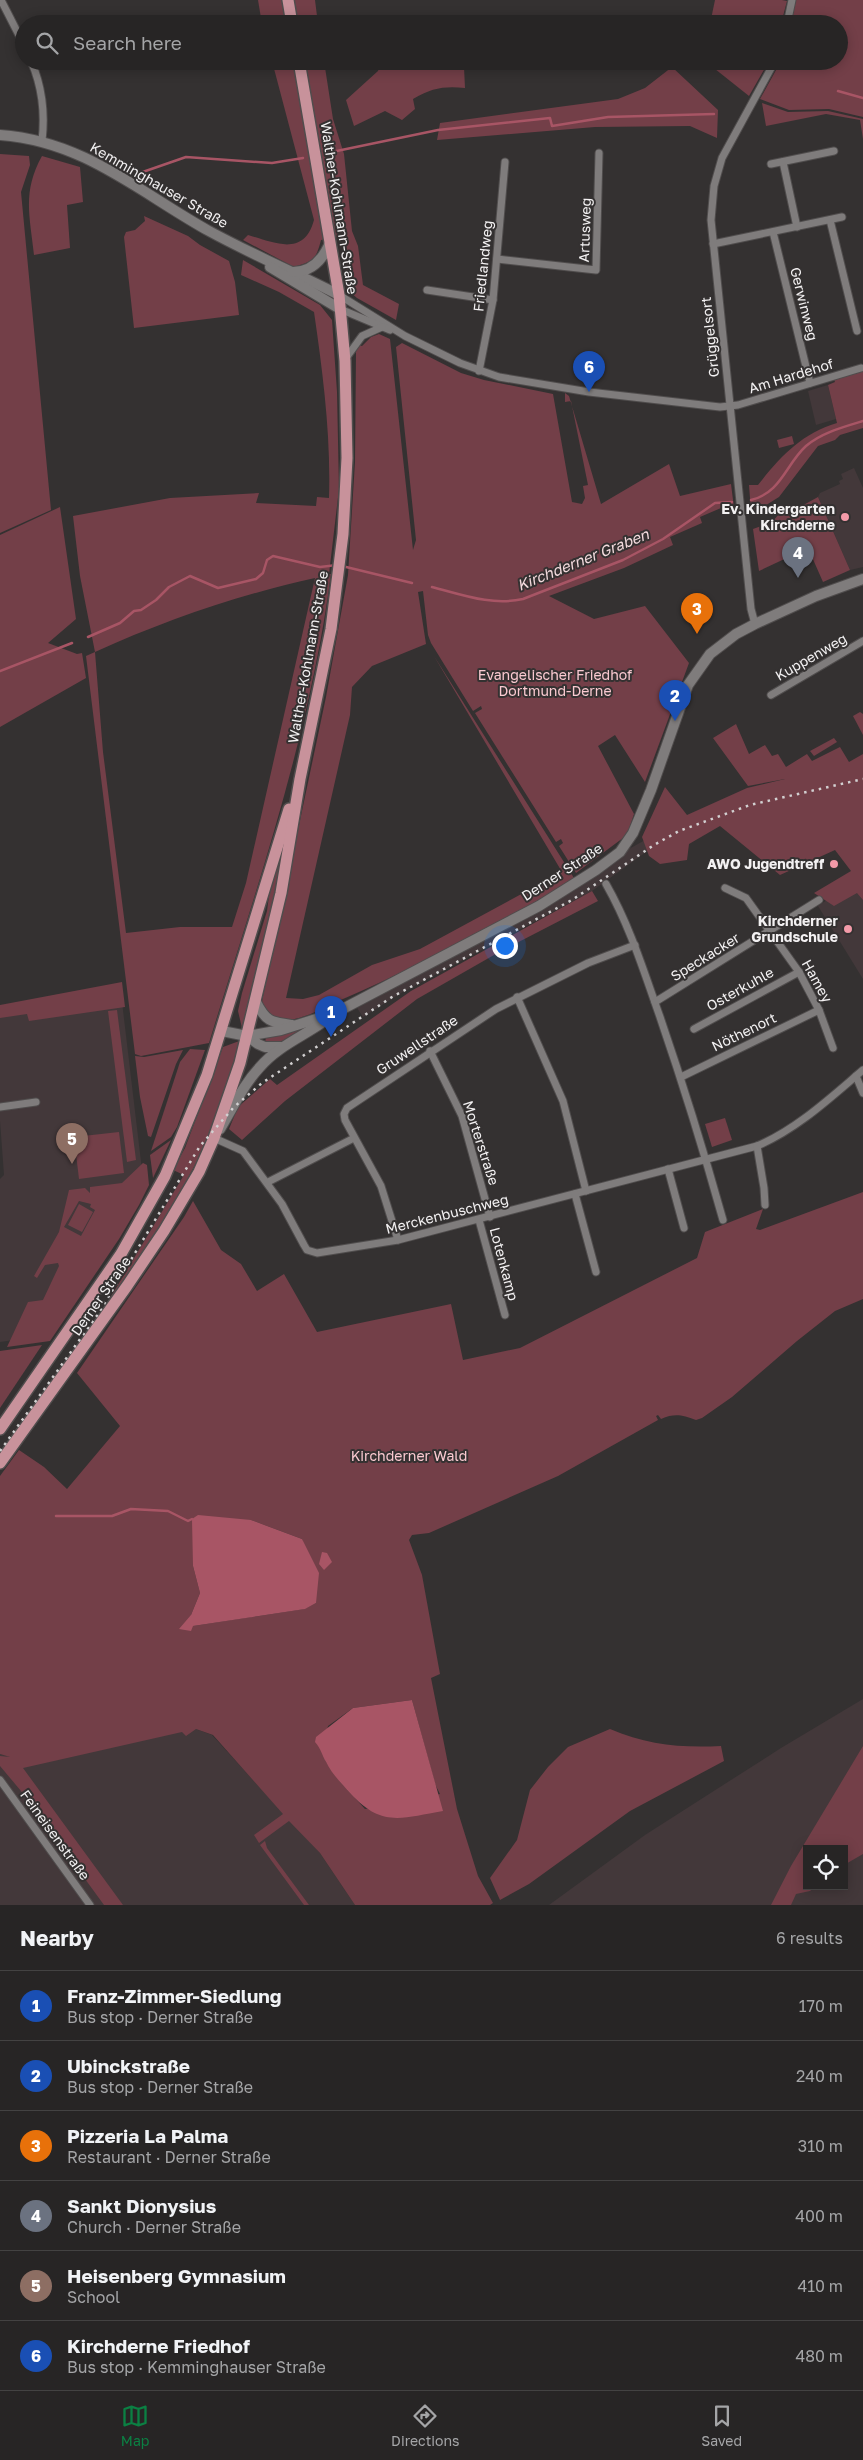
<!DOCTYPE html>
<html lang="en">
<head>
<meta charset="utf-8">
<style>
  body { margin:0; font-family:"Golos Text",sans-serif; background:#2f2d2d; color:#f1f3f6 }
  .controls { position:absolute; right:15px; bottom:15px; display:grid; overflow:hidden; border-radius:0px; box-shadow:0 2px 12px #0003 }
  .controls button { width:45px; height:45px; display:grid; place-items:center; padding:0; border:0; border-bottom:1px solid #434242; background:#272525; color:#f1f3f6; font:25px sans-serif }
  .you { position:absolute; left:504px; top:945px; width:18px; height:18px; margin:-12px; border:4px solid #fff; border-radius:50%; background:#1a73e8; box-shadow:0 0 0 8px #1a73e833 }
  .badge { display:grid; place-items:center; width:32px; height:32px; border-radius:50%; background:#0b8043; color:#fff; font-size:16px; font-weight:700 }
  .pin { position:absolute; translate:-50% -41px; filter:drop-shadow(0 1px 2px #0008) }
  .pin::after { content:''; position:absolute; top:26px; width:18px; height:15px; background:inherit; clip-path:polygon(0 0,100% 0,50% 100%) }
  .list { margin:0; padding:0; list-style:none }
  h2 { display:flex; justify-content:space-between; align-items:center; height:65px; margin:0; padding:0 20px; font-size:21px }
  h2 small { font-size:16px; font-weight:400; color:#a4a5a7 }
  .list li { display:grid; grid-template-columns:32px 1fr auto; gap:15px; align-items:center; box-sizing:border-box; height:70px; padding:0 20px; border-top:1px solid #434242 }
  .list b { display:block; font-size:19px; white-space:nowrap }
  .list p { margin:0; font-size:16px; white-space:nowrap; color:#a4a5a7 }
  .list em { font-size:16px; font-style:normal; color:#a4a5a7 }
  .icon { flex:none; width:28px; height:28px; fill:none; stroke:currentColor; stroke-width:2; stroke-linecap:round; stroke-linejoin:round }
  .map { position:relative; flex:none; width:863px; height:1905px; overflow:hidden }
  .search { position:absolute; background:#272525; box-shadow:0 2px 12px #0003; left:15px; right:15px; top:15px; height:55px; display:flex; align-items:center; gap:12px; box-sizing:border-box; padding:0 18px; border-radius:28px; color:#a4a5a7; font-size:19px }
  .sheet { height:485px; background:#272525 }
  nav { display:flex; justify-content:space-around; align-items:center; box-sizing:border-box; height:70px; border-top:1px solid #434242; background:#272525; font-size:14px; color:#a4a5a7 }
  nav a { display:grid; justify-items:center; gap:2px }
  nav .on { color:#0b8043 }
  .map>svg:first-child { display:block }
</style>
</head>
<body>
<div class="map">
<svg width="863" height="1905" viewBox="0 0 863 1905">
  <rect width="100%" height="100%" fill="#343131"/>
  <g fill="#43383a" fill-rule="evenodd">
    <path d="M 828,385 L 836,419 L 816,425 L 808,391 Z"/>
    <path d="M 854,468 L 863,488 L 863,567 L 850,570 L 818,497 L 820,493 L 840,484 L 839,481 L 843,479 L 841,474 Z"/>
    <path d="M 658,833 L 672,838 L 646,852 L 592,891 L 401,993 L 363,1017 L 357,1008 L 554,903 L 601,872 L 627,850 Z"/>
    <path d="M 863,876 L 863,979 L 818,906 Z"/>
    <path d="M 120,985 L 142,1170 L 21,1339 L 0,1342 L 0,1179 L 4,1175 L 0,1121 L 0,1008 Z"/>
    <path d="M 863,1699 L 863,1905 L 549,1905 L 645,1835 L 781,1748 ZM 807,1849 L 844,1849 L 844,1886 L 807,1886 Z"/>
    <path d="M 196,1729 L 212,1735 L 320,1853 L 355,1905 L 0,1905 L 0,1754 L 19,1759 Z"/>
  </g>
  <g fill="#733f48" fill-rule="evenodd">
    <path d="M 258,0 L 315,0 L 318,24 L 262,24 Z"/>
    <path d="M 715,0 L 782,0 L 787,1 L 781,24 L 710,24 Z"/>
    <path d="M 795,0 L 863,0 L 863,117 L 829,109 L 789,110 L 760,99 L 781,61 L 839,61 L 839,24 L 790,24 Z"/>
    <path d="M 272,61 L 324,61 L 333,119 L 344,154 L 352,231 L 358,246 L 363,285 L 399,304 L 396,320 L 357,298 L 350,292 L 340,237 L 321,240 C 316,260 313,261 294,267 L 243,240 L 248,235 C 275,243 304,257 314,220 Z"/>
    <path d="M 381,61 L 412,61 L 464,67 L 465,88 C 444,86 432,88 413,99 L 415,109 L 402,120 L 385,111 L 354,126 L 346,100 L 378,71 Z"/>
    <path d="M 705,61 L 769,61 L 749,96 Z"/>
    <path d="M 672,67 L 718,110 L 717,138 L 690,126 L 595,127 L 437,140 L 440,123 L 618,99 L 645,88 Z"/>
    <path d="M 762,103 L 788,112 L 828,111 L 863,119 L 863,139 L 860,120 L 826,114 L 766,126 Z"/>
    <path d="M 0,154 L 29,156 L 30,165 L 21,192 L 51,510 L 0,533 Z"/>
    <path d="M 42,156 L 80,167 L 83,202 L 67,205 L 70,248 L 34,255 C 30,216 22,192 42,156 Z"/>
    <path d="M 144,216 L 188,236 L 200,245 L 229,261 L 235,282 L 239,315 L 134,328 L 124,237 L 126,232 L 135,230 L 145,221 Z"/>
    <path d="M 243,260 L 320,305 L 332,320 L 337,392 L 339,489 L 329,574 L 331,574 C 310,735 256,889 209,1043 L 141,1056 L 135,1054 L 86,656 L 95,652 L 80,576 L 73,516 L 170,498 L 259,493 L 256,503 L 316,506 L 317,497 L 329,498 C 331,436 323,374 314,312 L 279,292 L 241,275 ZM 315,578 L 246,883 L 232,927 L 180,927 L 126,933 L 103,752 L 95,652 C 166,620 238,595 315,578 Z"/>
    <path d="M 379,334 L 390,339 L 413,550 L 416,540 L 396,347 L 402,343 L 461,373 L 484,380 L 553,394 L 572,502 L 582,504 L 585,498 L 583,486 L 588,485 L 571,401 L 565,402 L 565,393 L 569,396 L 601,504 L 669,464 L 680,496 L 731,484 L 734,508 L 721,508 L 700,517 L 702,523 L 670,537 L 673,545 L 624,568 L 549,596 L 594,619 L 645,606 L 689,663 L 645,782 L 615,735 L 598,746 L 634,814 L 627,835 L 576,873 L 559,846 L 563,843 L 561,839 L 556,842 L 475,713 L 482,709 L 481,706 L 473,711 L 431,643 L 428,635 L 423,591 L 418,592 L 426,644 L 372,666 L 352,687 L 350,715 L 286,998 L 303,999 L 319,995 L 372,965 L 420,949 L 562,872 L 434,656 L 574,878 C 546,897 516,913 486,929 C 439,954 392,978 343,999 C 325,1007 302,1021 282,1020 C 271,1019 264,1010 262,1001 L 326,697 L 348,575 L 355,462 L 356,352 L 358,345 L 362,346 L 371,337 Z"/>
    <path d="M 863,370 L 863,428 L 840,435 L 835,440 L 818,446 L 779,497 L 763,507 L 751,511 L 749,485 L 758,485 C 781,456 801,434 837,423 L 828,385 L 835,382 L 834,379 Z"/>
    <path d="M 792,436 L 794,444 L 779,448 L 777,440 Z"/>
    <path d="M 818,497 L 850,570 L 823,582 L 808,548 L 759,571 L 753,529 L 772,522 L 788,504 L 798,508 Z"/>
    <path d="M 60,507 L 76,619 L 48,643 L 77,654 L 82,653 L 86,678 L 0,727 L 0,535 Z"/>
    <path d="M 860,712 L 863,714 L 863,735 L 853,716 Z"/>
    <path d="M 736,724 L 749,754 L 765,745 L 772,756 L 778,754 L 786,767 L 807,754 L 812,761 L 840,747 L 849,762 L 863,754 L 863,900 L 857,893 L 834,906 L 814,893 L 851,871 L 835,850 L 780,875 L 720,826 L 689,844 L 687,860 L 660,864 L 649,856 L 642,837 L 665,787 L 687,815 L 747,788 L 785,779 L 748,786 L 713,738 Z"/>
    <path d="M 834,738 L 837,742 L 814,756 L 810,751 Z"/>
    <path d="M 294,802 L 246,1027 L 242,1028 L 238,1011 L 242,993 L 267,911 L 272,873 Z"/>
    <path d="M 592,891 L 598,901 L 501,951 L 417,999 L 285,1101 L 242,1140 L 229,1129 L 238,1107 L 270,1079 L 277,1085 L 411,991 Z"/>
    <path d="M 122,982 L 125,1007 L 29,1021 L 27,1014 L 0,1018 L 0,1005 Z"/>
    <path d="M 117,1010 L 136,1160 L 127,1162 L 108,1011 Z"/>
    <path d="M 302,1029 L 283,1043 L 265,1043 L 266,1037 Z"/>
    <path d="M 242,1040 L 207,1142 L 169,1214 L 101,1313 L 184,1175 L 173,1170 L 185,1148 L 223,1047 Z"/>
    <path d="M 190,1049 L 205,1050 L 177,1127 L 171,1137 L 151,1151 L 180,1062 Z"/>
    <path d="M 183,1050 L 176,1064 L 151,1137 L 148,1136 L 140,1097 L 135,1056 L 144,1057 Z"/>
    <path d="M 725,1118 L 732,1140 L 712,1147 L 705,1124 Z"/>
    <path d="M 119,1132 L 124,1173 L 79,1179 L 74,1137 Z"/>
    <path d="M 171,1140 L 153,1178 L 150,1155 Z"/>
    <path d="M 143,1163 L 147,1165 L 149,1185 L 139,1205 L 119,1239 L 50,1341 L 7,1347 L 28,1302 L 43,1300 L 59,1266 L 58,1263 L 45,1265 L 37,1278 L 34,1276 L 59,1232 L 69,1190 L 85,1188 L 90,1193 L 90,1187 L 122,1183 ZM 79,1201 L 91,1204 L 90,1207 L 95,1210 L 81,1236 L 64,1227 Z"/>
    <path d="M 863,1192 L 863,1299 L 835,1311 L 797,1341 L 732,1397 L 702,1418 L 696,1420 C 682,1415 675,1413 661,1419 L 658,1415 L 656,1416 L 658,1420 L 558,1476 L 429,1533 L 412,1535 L 409,1540 L 422,1575 L 440,1674 L 431,1678 L 457,1809 L 478,1876 L 493,1903 L 490,1905 L 355,1905 L 320,1853 L 289,1821 L 259,1843 L 254,1835 L 283,1814 L 213,1735 L 196,1729 L 186,1736 L 182,1732 L 23,1768 L 123,1905 L 104,1905 L 21,1791 L 0,1766 L 0,1756 L 10,1757 L 0,1754 L 0,1476 L 19,1450 L 44,1467 L 67,1489 L 120,1426 L 77,1373 L 184,1217 L 193,1201 L 221,1250 L 241,1264 L 257,1291 L 284,1274 L 317,1332 L 451,1304 L 463,1360 L 520,1348 L 697,1258 L 705,1232 L 763,1209 L 756,1229 L 760,1230 ZM 251,1520 L 302,1539 L 316,1603 L 304,1609 L 193,1626 L 191,1615 L 200,1593 L 193,1566 ZM 412,1700 L 435,1784 L 440,1794 L 365,1809 L 341,1783 L 326,1762 L 322,1750 L 328,1726 L 353,1708 Z"/>
    <path d="M 79,1204 L 93,1212 L 82,1232 L 68,1225 Z"/>
    <path d="M 42,1345 L 0,1408 L 0,1351 Z"/>
    <path d="M 610,1729 C 647,1745 681,1748 721,1746 L 724,1761 L 630,1811 L 529,1884 L 500,1900 L 490,1878 L 517,1840 L 530,1790 L 548,1767 L 568,1747 Z"/>
    <path d="M 863,1746 L 863,1854 L 844,1865 L 844,1849 L 807,1849 L 807,1886 L 816,1886 L 810,1891 L 796,1894 L 791,1905 L 771,1905 L 791,1866 Z"/>
    <path d="M 265,1841 L 267,1848 L 309,1905 L 304,1905 L 260,1845 Z"/>
  </g>
  <g fill="#a85565">
    <path d="M 198,1515 L 251,1520 L 302,1539 L 319,1573 L 316,1603 L 305,1609 L 193,1626 L 191,1631 L 179,1629 L 191,1615 L 200,1593 L 193,1566 L 192,1519 Z"/>
    <path d="M 322,1552 L 327,1553 L 332,1562 L 324,1570 L 319,1564 Z"/>
    <path d="M 412,1700 L 443,1811 C 401,1818 382,1828 350,1793 C 342,1784 332,1774 326,1762 C 322,1755 321,1749 315,1742 L 316,1737 L 353,1708 Z"/>
  </g>
  <g fill="none" stroke-linecap="round" stroke-linejoin="round">
    <g stroke="#a85565" stroke-width="2.5">
      <path d="M 838,91 L 863,98"/>
      <path d="M 327,153 L 438,130 L 550,118 L 552,126 L 608,117 L 714,114"/>
      <path d="M 137,174 L 186,157 L 272,163 L 303,158"/>
      <path d="M 751,500 C 781,493 786,464 806,446 C 821,433 843,427 863,421"/>
      <path d="M 342,566 L 412,583"/>
      <path d="M 432,587 C 463,595 492,606 523,599 L 623,560 L 663,539 L 715,503 L 732,502"/>
      <path d="M 88,637 L 120,623 L 134,611 L 141,610 L 156,600 L 169,587 L 190,576 L 218,588 L 256,579 L 263,573 L 267,560 L 273,556 L 320,567 L 337,565"/>
      <path d="M 0,671 L 72,643"/>
      <path d="M 56,1516 L 112,1516 L 131,1509 L 168,1511 L 188,1521 L 192,1519"/>
    </g>
    <defs>
      <g id="street">
        <path d="M 1,0 L 24,45"/>
        <path d="M 787,24 L 792,0"/>
        <path d="M 31,61 C 42,86 45,115 42,141"/>
        <path d="M 783,162 L 797,227"/>
        <path d="M 771,164 L 834,151"/>
        <path d="M 830,220 L 857,331"/>
        <path d="M 773,232 L 810,383"/>
        <path d="M 713,244 L 842,217"/>
        <path d="M 497,259 L 596,270 L 599,153"/>
        <path d="M 427,290 L 493,300"/>
        <path d="M 339,295 L 405,336 L 460,363 L 499,377 L 589,392 L 720,407 L 738,405 L 861,368"/>
        <path d="M 340,309 L 390,330"/>
        <path d="M 346,358 L 362,336 L 382,327"/>
        <path d="M 479,371 L 493,300 L 505,162"/>
        <path d="M 755,624 L 751,609 L 711,220 L 714,186 L 722,158 L 775,61"/>
        <path d="M 771,695 L 863,641"/>
        <path d="M 606,884 C 630,926 644,972 660,1017 C 683,1084 704,1152 723,1220"/>
        <path d="M 725,888 L 746,898 L 799,972 L 819,1010 L 833,1048"/>
        <path d="M 517,997 L 563,1101 L 586,1191"/>
        <path d="M 655,1002 L 819,900"/>
        <path d="M 694,1029 L 799,972"/>
        <path d="M 430,1051 L 462,1116 L 490,1217"/>
        <path d="M 856,1076 L 863,1093"/>
        <path d="M 681,1077 L 819,1010"/>
        <path d="M 0,1107 L 36,1102"/>
        <path d="M 214,1138 L 243,1151 L 282,1204 L 304,1245 L 307,1250 L 317,1253 L 398,1240 L 757,1146 C 797,1129 830,1098 863,1070"/>
        <path d="M 757,1146 L 764,1188 L 765,1205"/>
        <path d="M 668,1169 L 684,1228"/>
        <path d="M 268,1182 L 354,1138"/>
        <path d="M 575,1194 L 596,1272"/>
        <path d="M 479,1220 L 505,1315"/>
        <path d="M 398,1240 L 381,1186 L 345,1120 L 344,1114 L 347,1108 L 496,1009 L 588,963 L 635,945"/>
        <path d="M 0,1780 L 90,1905"/>
      </g>
      <g id="secondary">
        <path d="M 0,135 C 84,141 139,192 209,231 C 251,254 296,273 339,295"/>
        <path d="M 270,267 L 340,309"/>
        <path d="M 293,272 C 312,272 323,259 330,243"/>
        <path d="M 256,1002 C 266,1022 271,1022 292,1025"/>
        <path d="M 222,1031 L 247,1036 L 258,1044 L 265,1047 L 281,1047"/>
        <path d="M 247,1036 L 281,1030 L 335,1013 L 539,906 L 596,870 L 620,852 L 633,833 L 651,790 L 688,685 L 710,654 L 736,634 L 755,624 L 816,596 L 863,579"/>
        <path d="M 220,1129 C 233,1108 243,1085 260,1067 C 278,1046 304,1036 326,1020"/>
      </g>
      <g id="primary">
        <path d="M 288,0 L 292,24"/>
        <path d="M 0,1429 L 121,1254 L 165,1176 L 207,1075 L 289,809"/>
        <path d="M 0,1463 L 127,1286 L 164,1231 L 199,1172 L 214,1138 L 240,1063 L 281,893 L 300,779 L 331,629 L 343,534 L 347,458 L 345,361 L 339,295 L 299,61"/>
      </g>
    </defs>
    <use href="#street" stroke="#504d4d" stroke-width="9"/>
    <use href="#secondary" stroke="#504d4d" stroke-width="12"/>
    <use href="#primary" stroke="#504d4d" stroke-width="14"/>
    <use href="#street" stroke="#7f7c7c" stroke-width="7"/>
    <use href="#secondary" stroke="#7f7c7c" stroke-width="10"/>
    <use href="#primary" stroke="#c8929b" stroke-width="11"/>
    <path stroke="#d2d0d1" stroke-width="2.5" stroke-dasharray="2.5 5" stroke-linecap="butt" d="M 0,1451 L 98,1314 L 200,1146 L 234,1107 L 262,1083 L 392,997 L 572,900 L 654,845 L 679,831 L 750,805 L 863,779"/>
  </g>
  <g fill="#f39aa8" stroke="#343131" stroke-width="2">
    <circle cx="845" cy="517" r="5"/>
    <circle cx="834" cy="864" r="5"/>
    <circle cx="848" cy="929" r="5"/>
  </g>
  <g text-anchor="middle" stroke-width="4" stroke-linejoin="round" paint-order="stroke">
    <g font-size="14" fill="#f3f1f2" stroke="#343131">
      <text transform="translate(159 185) rotate(30)" y="5">Kemminghauser Straße</text>
      <text transform="translate(339 208) rotate(81)" y="5">Walther-Kohlmann-Straße</text>
      <text transform="translate(585 230) rotate(-88)" y="5">Artusweg</text>
      <text transform="translate(483 266) rotate(-84)" y="5">Friedlandweg</text>
      <text transform="translate(804 304) rotate(76)" y="5">Gerwinweg</text>
      <text transform="translate(710 337) rotate(-96)" y="5">Grüggelsort</text>
      <text transform="translate(791 376) rotate(-17)" y="5">Am Hardehof</text>
      <text transform="translate(308 657) rotate(-80)" y="5">Walther-Kohlmann-Straße</text>
      <text transform="translate(811 657) rotate(-30)" y="5">Kuppenweg</text>
      <text transform="translate(562 872) rotate(-33)" y="5">Derner Straße</text>
      <text transform="translate(705 957) rotate(-32)" y="5">Speckacker</text>
      <text transform="translate(817 981) rotate(61)" y="5">Hamey</text>
      <text transform="translate(740 989) rotate(-29)" y="5">Osterkuhle</text>
      <text transform="translate(744 1032) rotate(-26)" y="5">Nöthenort</text>
      <text transform="translate(417 1045) rotate(-34)" y="5">Gruwellstraße</text>
      <text transform="translate(481 1143) rotate(72)" y="5">Morterstraße</text>
      <text transform="translate(447 1214) rotate(-14)" y="5">Merckenbuschweg</text>
      <text transform="translate(504 1264) rotate(75)" y="5">Lotenkamp</text>
      <text transform="translate(101 1296) rotate(-55)" y="5">Derner Straße</text>
      <text transform="translate(55 1835) rotate(54)" y="5">Feineisenstraße</text>
    </g>
    <g font-size="14" font-weight="bold" fill="#f3f1f2" stroke="#343131" text-anchor="end">
      <text x="835" y="514">Ev. Kindergarten<tspan x="835" dy="16">Kirchderne</tspan></text>
      <text x="824" y="869">AWO Jugendtreff</text>
      <text x="838" y="926">Kirchderner<tspan x="838" dy="16">Grundschule</tspan></text>
    </g>
    <g font-size="14" fill="#fbcad1" stroke="#343131">
      <text x="555" y="680">Evangelischer Friedhof<tspan x="555" dy="16">Dortmund-Derne</tspan></text>
      <text x="409" y="1461">Kirchderner Wald</text>
    </g>
    <g font-size="15" font-style="italic" fill="#f3dadd" stroke="#343131">
      <text transform="translate(583 560) rotate(-22)" y="5">Kirchderner Graben</text>
    </g>
  </g>
</svg>
<div class="controls">
<button><svg class="icon" aria-label="locate" viewBox="0 0 24 24"><circle cx="12" cy="12" r="6"/><path d="M12 2v4M12 18v4M2 12h4M18 12h4"/></svg></button>
</div>
<div class="you"></div>
<div class="pin badge" style="left:331px;top:1037px;background:#1a4fb4">1</div>
<div class="pin badge" style="left:675px;top:721px;background:#1a4fb4">2</div>
<div class="pin badge" style="left:697px;top:634px;background:#e8710a">3</div>
<div class="pin badge" style="left:798px;top:578px;background:#6b7280">4</div>
<div class="pin badge" style="left:72px;top:1164px;background:#8d6e63">5</div>
<div class="pin badge" style="left:589px;top:392px;background:#1a4fb4">6</div>
<div class="search"><svg class="icon" aria-label="search" viewBox="0 0 24 24"><circle cx="10" cy="10" r="6"/><path d="M15 15l6 6"/></svg>Search here</div>
</div>
<section class="sheet">
<h2>Nearby<small>6 results</small></h2>
<ul class="list">
<li><span class="badge" style="background:#1a4fb4">1</span><div><b>Franz-Zimmer-Siedlung</b><p>Bus stop · Derner Straße</p></div><em>170 m</em></li>
<li><span class="badge" style="background:#1a4fb4">2</span><div><b>Ubinckstraße</b><p>Bus stop · Derner Straße</p></div><em>240 m</em></li>
<li><span class="badge" style="background:#e8710a">3</span><div><b>Pizzeria La Palma</b><p>Restaurant · Derner Straße</p></div><em>310 m</em></li>
<li><span class="badge" style="background:#6b7280">4</span><div><b>Sankt Dionysius</b><p>Church · Derner Straße</p></div><em>400 m</em></li>
<li><span class="badge" style="background:#8d6e63">5</span><div><b>Heisenberg Gymnasium</b><p>School</p></div><em>410 m</em></li>
<li><span class="badge" style="background:#1a4fb4">6</span><div><b>Kirchderne Friedhof</b><p>Bus stop · Kemminghauser Straße</p></div><em>480 m</em></li>
</ul>
</section>
<nav>
<a class="on"><svg class="icon" aria-label="map" viewBox="0 0 24 24"><path d="M3 6l6-2 6 2 6-2v14l-6 2-6-2-6 2zM9 4v14M15 6v14"/></svg>Map</a>
<a><svg class="icon" aria-label="directions" viewBox="0 0 24 24"><path d="M12 3l9 9-9 9-9-9zM9 14v-3h6M13 9l2 2-2 2"/></svg>Directions</a>
<a><svg class="icon" aria-label="saved" viewBox="0 0 24 24"><path d="M7 4h10v16l-5-4-5 4z"/></svg>Saved</a>
</nav>
</body>
</html>
